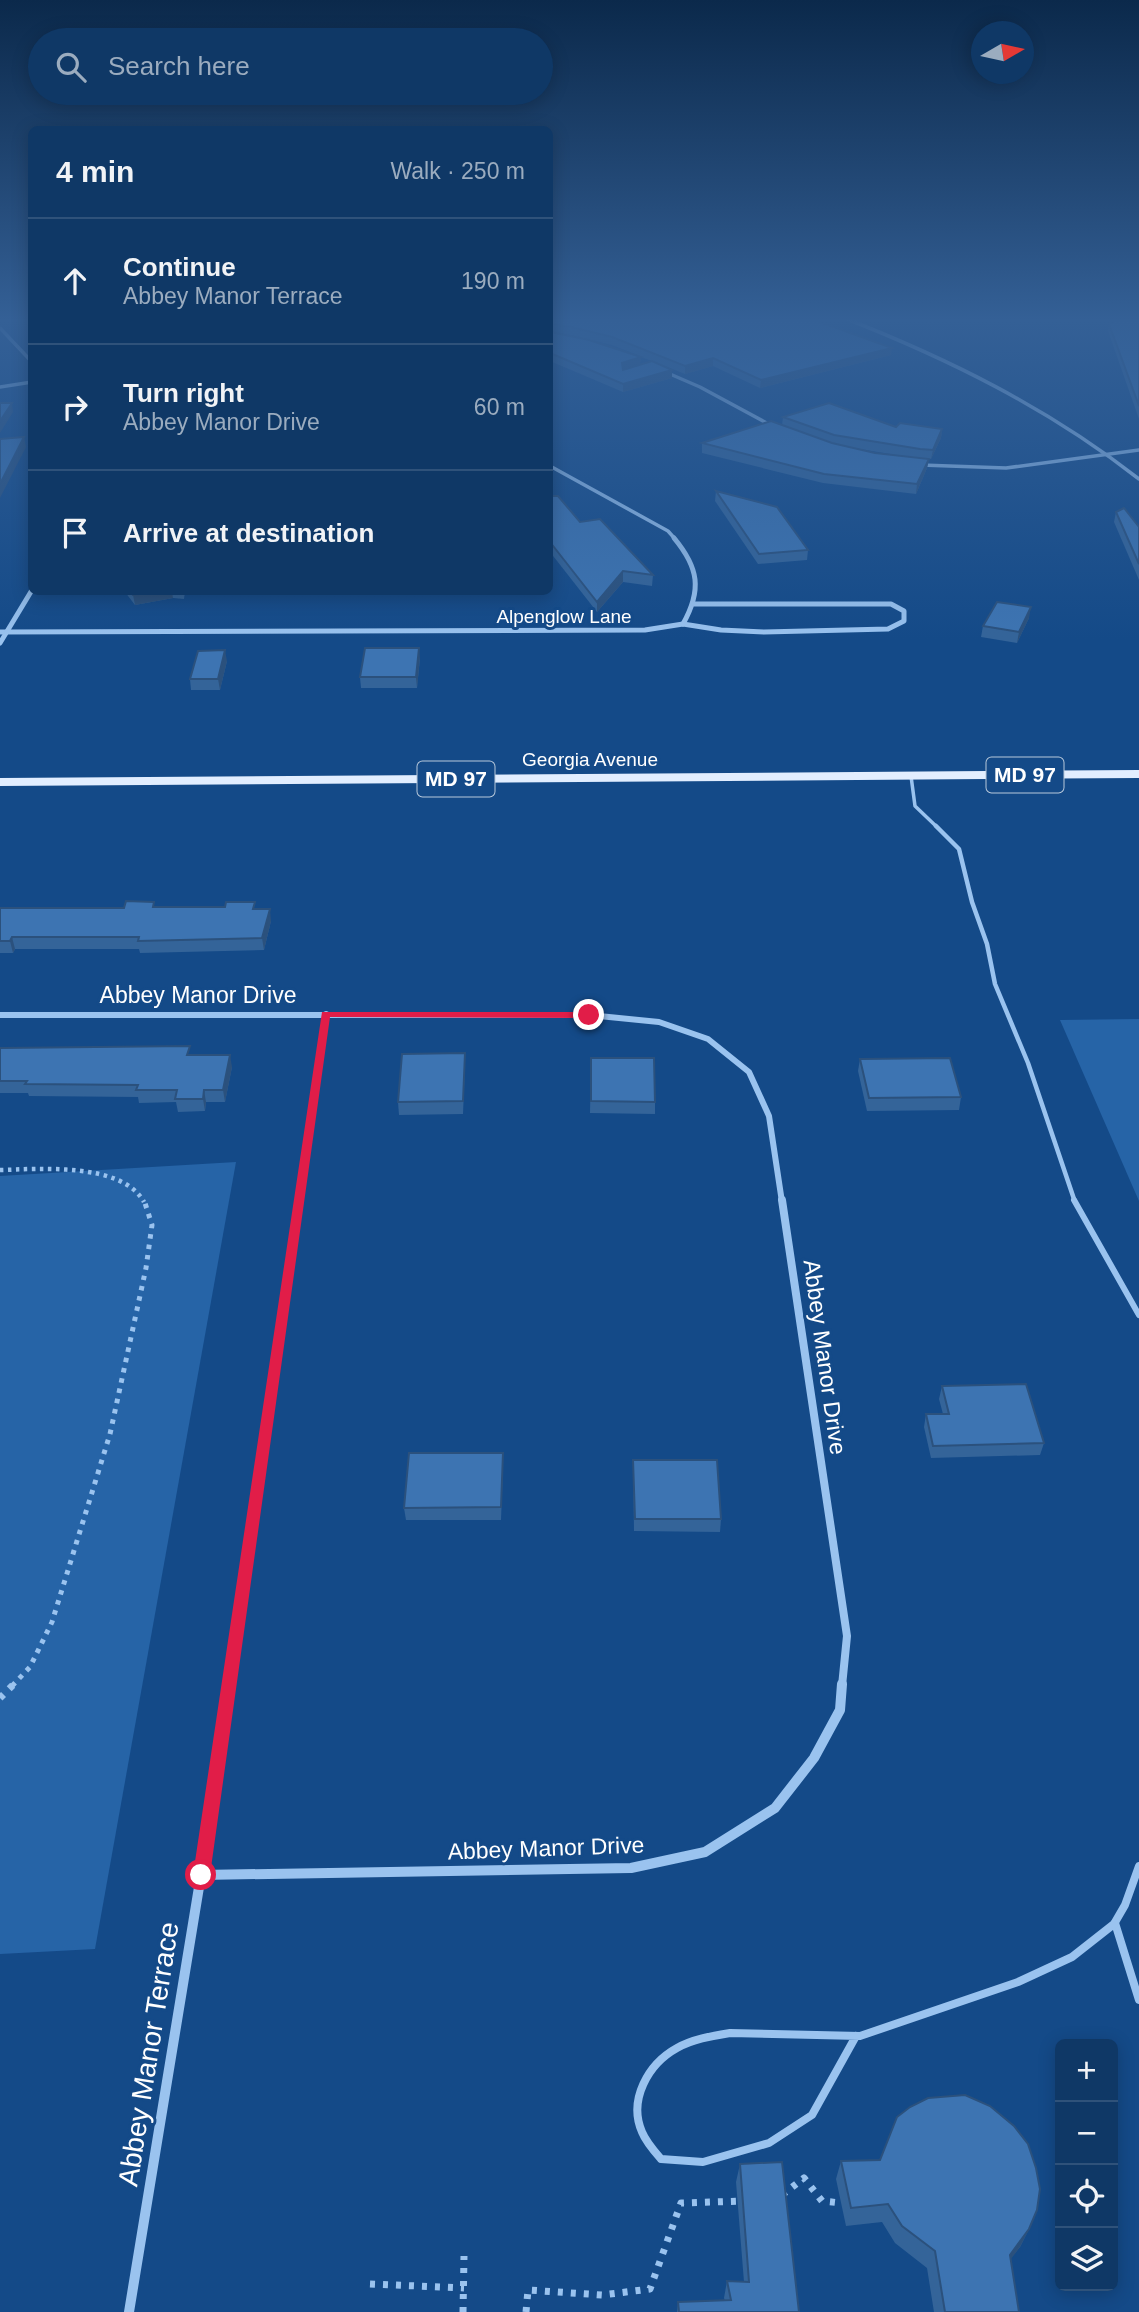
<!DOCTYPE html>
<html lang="en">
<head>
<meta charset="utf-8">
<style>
  body { margin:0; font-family:Arial,sans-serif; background:#1d436f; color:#f1f3f6 }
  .controls { position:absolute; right:21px; bottom:21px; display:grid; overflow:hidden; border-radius:10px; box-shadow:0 4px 18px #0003 }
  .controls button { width:63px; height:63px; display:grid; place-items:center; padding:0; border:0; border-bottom:2px solid #2f527a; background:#0f3866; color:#f1f3f6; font:35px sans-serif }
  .compass { position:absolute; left:971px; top:21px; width:63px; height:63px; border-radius:50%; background:#0f3866; box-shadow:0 4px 18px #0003; rotate:81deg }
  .stop { position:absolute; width:21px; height:21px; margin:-16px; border:5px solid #e11d48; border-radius:50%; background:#fff }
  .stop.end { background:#e11d48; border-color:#fff; box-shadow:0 2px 7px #0008 }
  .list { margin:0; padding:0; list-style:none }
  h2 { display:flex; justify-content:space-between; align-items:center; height:91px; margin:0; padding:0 28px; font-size:30px }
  h2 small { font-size:23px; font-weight:400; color:#9bacbf }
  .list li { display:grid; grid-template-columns:46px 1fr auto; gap:21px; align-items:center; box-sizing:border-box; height:126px; padding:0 28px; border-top:2px solid #2f527a }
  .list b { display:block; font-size:26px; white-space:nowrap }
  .list p { margin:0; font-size:23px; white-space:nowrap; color:#9bacbf }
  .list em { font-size:23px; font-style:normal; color:#9bacbf }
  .icon { flex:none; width:38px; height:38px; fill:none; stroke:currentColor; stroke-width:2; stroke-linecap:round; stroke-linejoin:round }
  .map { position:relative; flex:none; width:1139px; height:2312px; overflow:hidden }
  .search { position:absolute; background:#0f3866; box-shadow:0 4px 18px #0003; left:28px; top:28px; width:525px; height:77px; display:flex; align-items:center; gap:18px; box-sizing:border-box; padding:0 24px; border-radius:38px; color:#9bacbf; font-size:26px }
  .panel { position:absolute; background:#0f3866; box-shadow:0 4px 18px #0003; left:28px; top:126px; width:525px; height:469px; border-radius:10px }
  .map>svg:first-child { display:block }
</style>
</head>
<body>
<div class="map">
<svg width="1139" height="2312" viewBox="0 0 1139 2312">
  <rect width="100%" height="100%" fill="#144a88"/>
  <g fill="#2664a7">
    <path d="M 1139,1019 L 1139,1201 L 1060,1020 Z"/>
    <path d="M 236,1162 L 95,1949 L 0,1954 L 0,1176 Z"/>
  </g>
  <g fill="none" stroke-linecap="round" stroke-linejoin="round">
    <path stroke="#9ac3ef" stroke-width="4.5" stroke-dasharray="3.5 4.5" stroke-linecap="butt" d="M 0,1170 C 39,1169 122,1162 144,1202"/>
    <path stroke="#9ac3ef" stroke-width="5" stroke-dasharray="4.5 6" stroke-linecap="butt" d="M 12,1686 L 30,1667 L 52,1622 L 110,1434 L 146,1268 L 152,1225 L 144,1200"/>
    <g stroke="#9ac3ef" stroke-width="7" stroke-dasharray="5 8" stroke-linecap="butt">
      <path d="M 0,1698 L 14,1684"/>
      <path d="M 782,2195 L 804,2178 L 822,2201 L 841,2203"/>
      <path d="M 370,2284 L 464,2288"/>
      <path d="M 463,2312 L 464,2256"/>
      <path d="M 526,2312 L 528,2290 L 602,2295 L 650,2289 L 681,2203 L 743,2201"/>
    </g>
    <path stroke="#9ac3ef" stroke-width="3.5" d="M 911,776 L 915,806 L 938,828"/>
    <path stroke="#9ac3ef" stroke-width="4.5" d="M 936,826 L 959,849 L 972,902 L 987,944 L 995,984 L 1028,1063 L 1075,1202"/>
    <path stroke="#9ac3ef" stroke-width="6" d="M 1074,1200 L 1139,1315"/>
    <g stroke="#9ac3ef" stroke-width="8">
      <path d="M 1115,1923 L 1139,2000"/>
      <path d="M 856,2036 L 812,2115 L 769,2143 L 703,2162 L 661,2159 C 654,2151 646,2142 642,2132 C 628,2100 648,2064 677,2048 C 693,2039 712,2036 730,2033 L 860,2036 L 1018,1982 L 1072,1957 L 1114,1924 L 1125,1905 L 1139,1866"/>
    </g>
    <g stroke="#9ac3ef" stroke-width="3.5">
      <path d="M 842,317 C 949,359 1048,408 1139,479"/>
      <path d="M 0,328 L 32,362"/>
      <path d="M 663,371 L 700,387 L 774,427"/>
      <path d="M 0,387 L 32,382"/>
      <path d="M 921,465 L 1006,468 L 1139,450"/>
      <path d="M 550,466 L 668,531 L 676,540"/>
    </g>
    <g stroke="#9ac3ef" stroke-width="5">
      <path d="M 674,538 C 699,568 702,590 683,624"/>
      <path d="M 0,632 L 645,630 L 683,624 L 721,630 L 764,632 L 888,629 L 904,621 L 904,611 L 891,604 L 694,604"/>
      <path d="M 0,643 L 32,590"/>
    </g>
    <g stroke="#9ac3ef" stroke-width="6">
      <path d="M 0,1015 L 589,1015 L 659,1022 L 708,1039 L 749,1072 L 769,1116 L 782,1202"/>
      <path d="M 299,1202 L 326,1014"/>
    </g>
    <g stroke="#9ac3ef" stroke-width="8">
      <path d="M 782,1200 L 847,1636 L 842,1686"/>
      <path d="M 228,1686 L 299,1200"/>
    </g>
    <g stroke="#9ac3ef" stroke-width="10">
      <path d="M 201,1875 L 631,1868 L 705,1852 L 775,1808 L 814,1758 L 840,1710 L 842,1684"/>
      <path d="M 129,2312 L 201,1875 L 229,1684"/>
    </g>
    <path fill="#e2eeff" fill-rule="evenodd" d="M 1139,770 L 1139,778 L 0,786 L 0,778 Z"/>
  </g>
  <g fill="#346499" fill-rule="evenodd">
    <path d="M 550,317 L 808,317 L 891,355 L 760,388 L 713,366 L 685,374 L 655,362 L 672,370 L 672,378 L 623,392 L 550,361 L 550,332 L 640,356 L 612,345 L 571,335 L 550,331 ZM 641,357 L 652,361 L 640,364 Z"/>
    <path d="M 921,317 L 951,317 L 928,324 Z"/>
    <path d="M 1139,317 L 1139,419 L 1108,331 L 1109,324 Z"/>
    <path d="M 783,417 L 896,427 L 942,429 L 941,438 L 931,459 L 929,459 L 927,468 L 916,494 L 823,483 L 702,453 L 702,443 L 782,425 ZM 848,447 L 896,455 L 875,453 Z"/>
    <path d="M 716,491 L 808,550 L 807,560 L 758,564 L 715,501 Z"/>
    <path d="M 550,494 L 580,522 L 653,575 L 652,586 L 623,582 L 597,612 L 550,552 Z"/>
    <path d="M 1116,512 L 1139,527 L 1139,580 L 1114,522 Z"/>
    <path d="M 125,592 L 185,592 L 184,599 L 173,598 L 135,605 Z"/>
    <path d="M 1029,618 L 1017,643 L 981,637 L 983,626 Z"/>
    <path d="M 420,658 L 417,688 L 361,688 L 360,677 Z"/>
    <path d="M 227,661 L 220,690 L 191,690 L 190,679 Z"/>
    <path d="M 155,907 L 256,909 L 271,921 L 264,950 L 140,953 L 139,949 L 15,949 L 13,953 L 0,953 L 0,908 L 124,908 Z"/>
    <path d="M 0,1048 L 191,1055 L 232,1067 L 225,1102 L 206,1102 L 205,1111 L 178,1112 L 176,1102 L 139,1103 L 138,1097 L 29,1096 L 28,1093 L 0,1093 Z"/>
    <path d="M 591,1058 L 655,1102 L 655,1114 L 590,1113 Z"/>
    <path d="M 860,1059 L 961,1097 L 959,1110 L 867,1111 L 858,1071 Z"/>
    <path d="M 465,1065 L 463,1114 L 399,1115 L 398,1102 Z"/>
    <path d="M 942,1386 L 1044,1443 L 1040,1455 L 931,1458 L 924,1427 L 926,1414 L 943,1414 L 939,1399 Z"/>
    <path d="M 633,1460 L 721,1519 L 720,1532 L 634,1531 Z"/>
    <path d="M 503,1466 L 501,1520 L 406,1520 L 404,1508 Z"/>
    <path d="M 841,2161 L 1029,2229 L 1020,2247 L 1010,2259 L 1019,2312 L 934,2312 L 927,2268 L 895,2243 L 882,2222 L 846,2226 L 836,2179 Z"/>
    <path d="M 740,2164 L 799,2312 L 677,2312 L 678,2302 L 725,2301 L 724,2298 L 727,2281 L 744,2282 L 736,2182 Z"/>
  </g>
  <g fill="#2b517d">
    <path d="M 929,317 L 951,317 L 928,324 Z"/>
    <path d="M 892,348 L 891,355 L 760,388 L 761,380 Z"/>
    <path d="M 641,357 L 640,364 L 622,371 L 622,363 Z"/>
    <path d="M 713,358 L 713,366 L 685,374 L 685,366 Z"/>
    <path d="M 672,370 L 672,378 L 623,392 L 623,384 Z"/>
    <path d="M 12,403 L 13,412 L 0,433 L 0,421 Z"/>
    <path d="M 942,429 L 941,438 L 931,459 L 933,450 Z"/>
    <path d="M 24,437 L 26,447 L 0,498 L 0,484 Z"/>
    <path d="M 929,459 L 927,468 L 916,494 L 917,484 Z"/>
    <path d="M 623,571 L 623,582 L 597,612 L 597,602 Z"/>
    <path d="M 151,592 L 172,592 L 173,598 L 135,605 L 133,595 Z"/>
    <path d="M 1031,607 L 1029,618 L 1017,643 L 1019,632 Z"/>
    <path d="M 419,648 L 420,658 L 417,688 L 416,677 Z"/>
    <path d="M 225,650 L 227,661 L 220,690 L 218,679 Z"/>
    <path d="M 270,909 L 271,921 L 264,950 L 262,938 Z"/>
    <path d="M 12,937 L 15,949 L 13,953 L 10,941 Z"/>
    <path d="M 230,1055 L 232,1067 L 225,1102 L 223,1090 Z"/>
    <path d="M 204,1090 L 206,1102 L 205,1111 L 203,1099 Z"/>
    <path d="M 1029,2229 L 1020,2247 L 1001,2272 L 1010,2255 Z"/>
  </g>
  <g fill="#3d74b2" stroke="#2b517d" stroke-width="2">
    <path d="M 550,317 L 806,317 L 892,348 L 761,380 L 713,358 L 685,366 L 612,337 L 571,327 L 550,324 Z"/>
    <path d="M 1121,317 L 1139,317 L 1139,406 L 1109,324 Z"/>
    <path d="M 550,332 L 589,340 L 641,357 L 622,363 L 623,370 L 652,361 L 672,370 L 623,384 L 550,353 Z"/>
    <path d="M 0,403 L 12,403 L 0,421 Z"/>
    <path d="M 829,403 L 896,427 L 900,423 L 942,429 L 933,450 L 920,449 L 834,435 L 783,417 Z"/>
    <path d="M 771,421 L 832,443 L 875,453 L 929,459 L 917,484 L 824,474 L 702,443 Z"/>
    <path d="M 24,437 L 0,484 L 0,439 Z"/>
    <path d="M 716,491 L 777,507 L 808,550 L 759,554 Z"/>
    <path d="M 550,494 L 553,496 L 558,496 L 580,522 L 600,519 L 653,575 L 623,571 L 597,602 L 550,542 Z"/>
    <path d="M 1124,508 L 1139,527 L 1139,564 L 1116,512 Z"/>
    <path d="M 131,592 L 151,592 L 133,595 Z"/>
    <path d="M 997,602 L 1031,607 L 1019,632 L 983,626 Z"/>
    <path d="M 365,648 L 419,648 L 416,677 L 360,677 Z"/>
    <path d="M 225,650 L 218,679 L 190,679 L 198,651 Z"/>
    <path d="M 126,901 L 154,902 L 153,907 L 225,907 L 226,902 L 255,902 L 253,909 L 270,909 L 262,938 L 138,941 L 139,937 L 12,937 L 10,941 L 0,941 L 0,908 L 124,908 Z"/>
    <path d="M 190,1046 L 187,1055 L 230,1055 L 223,1090 L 204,1090 L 203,1099 L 175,1099 L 177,1090 L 136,1090 L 138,1085 L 25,1084 L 27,1081 L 0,1081 L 0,1048 Z"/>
    <path d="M 465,1053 L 463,1101 L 398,1102 L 402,1054 Z"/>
    <path d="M 591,1058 L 654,1058 L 655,1102 L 591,1101 Z"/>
    <path d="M 950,1058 L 961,1097 L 869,1098 L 860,1059 Z"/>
    <path d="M 1026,1384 L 1044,1443 L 933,1446 L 926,1414 L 949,1414 L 942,1386 Z"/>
    <path d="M 409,1453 L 503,1453 L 501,1507 L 404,1508 Z"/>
    <path d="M 633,1460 L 717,1460 L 721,1519 L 635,1519 Z"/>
    <path d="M 965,2095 L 990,2106 L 1014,2126 L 1028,2144 L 1036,2168 L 1040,2189 L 1037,2210 L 1029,2229 L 1010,2255 L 1019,2312 L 945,2312 L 935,2251 L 902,2226 L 888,2204 L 851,2208 L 841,2161 L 880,2160 L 897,2117 L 910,2107 L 928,2098 Z"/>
    <path d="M 782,2162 L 799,2312 L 679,2312 L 678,2302 L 731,2300 L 727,2281 L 749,2282 L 740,2164 Z"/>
  </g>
  <linearGradient id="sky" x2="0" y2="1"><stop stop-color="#0b294b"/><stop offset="0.5" stop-color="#346096"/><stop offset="1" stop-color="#346096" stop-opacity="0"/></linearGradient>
  <rect width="1139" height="640" fill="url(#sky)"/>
  <path fill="#e11d48" d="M 322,1012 L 589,1012 L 594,1015 L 589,1018 L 330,1017 L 210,1875 L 207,1881 L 201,1883 L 196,1881 L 193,1875 Z"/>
  <g text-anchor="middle" stroke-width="6" stroke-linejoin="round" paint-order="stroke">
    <g font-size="19" fill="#fff" stroke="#144a88">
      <text x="564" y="623">Alpenglow Lane</text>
      <text x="590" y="766">Georgia Avenue</text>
    </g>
    <g fill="#144a88" stroke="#b8c9db" stroke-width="2">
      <rect x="986.5" y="757.5" width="77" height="35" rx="5"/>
      <rect x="417.5" y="761.5" width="77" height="35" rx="5"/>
    </g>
    <g font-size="21" font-weight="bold" fill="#fff">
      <text x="1025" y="782">MD 97</text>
      <text x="456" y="786">MD 97</text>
    </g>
    <g font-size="23" fill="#fff" stroke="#144a88">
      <text x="198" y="1003">Abbey Manor Drive</text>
      <text transform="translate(825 1357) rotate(82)" y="8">Abbey Manor Drive</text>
      <text transform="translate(546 1848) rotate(-2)" y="8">Abbey Manor Drive</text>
    </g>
    <g font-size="28" fill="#fff" stroke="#144a88">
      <text transform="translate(148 2054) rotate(-81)" y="10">Abbey Manor Terrace</text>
    </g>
  </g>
</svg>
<div class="controls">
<button>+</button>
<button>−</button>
<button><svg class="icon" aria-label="locate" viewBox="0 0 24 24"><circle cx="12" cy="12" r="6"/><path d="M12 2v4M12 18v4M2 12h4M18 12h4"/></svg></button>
<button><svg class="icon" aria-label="layers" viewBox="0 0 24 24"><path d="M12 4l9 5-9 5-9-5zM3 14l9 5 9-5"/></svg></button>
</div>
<svg class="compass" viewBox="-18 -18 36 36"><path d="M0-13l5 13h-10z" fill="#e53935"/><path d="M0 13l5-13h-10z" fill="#9bacbf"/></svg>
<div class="stop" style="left:201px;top:1875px"></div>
<div class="stop end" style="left:589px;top:1015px"></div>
<div class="search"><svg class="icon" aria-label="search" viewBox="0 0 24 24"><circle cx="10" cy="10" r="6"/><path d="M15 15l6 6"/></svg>Search here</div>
<section class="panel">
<h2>4 min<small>Walk · 250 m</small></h2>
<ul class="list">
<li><svg class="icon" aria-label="ahead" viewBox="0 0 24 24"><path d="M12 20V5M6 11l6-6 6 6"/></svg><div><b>Continue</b><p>Abbey Manor Terrace</p></div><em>190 m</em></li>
<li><svg class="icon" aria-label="right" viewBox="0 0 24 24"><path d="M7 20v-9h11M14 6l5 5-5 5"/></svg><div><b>Turn right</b><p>Abbey Manor Drive</p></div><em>60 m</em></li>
<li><svg class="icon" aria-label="arrive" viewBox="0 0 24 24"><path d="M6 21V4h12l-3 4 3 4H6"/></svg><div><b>Arrive at destination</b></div></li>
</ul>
</section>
</div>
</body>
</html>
